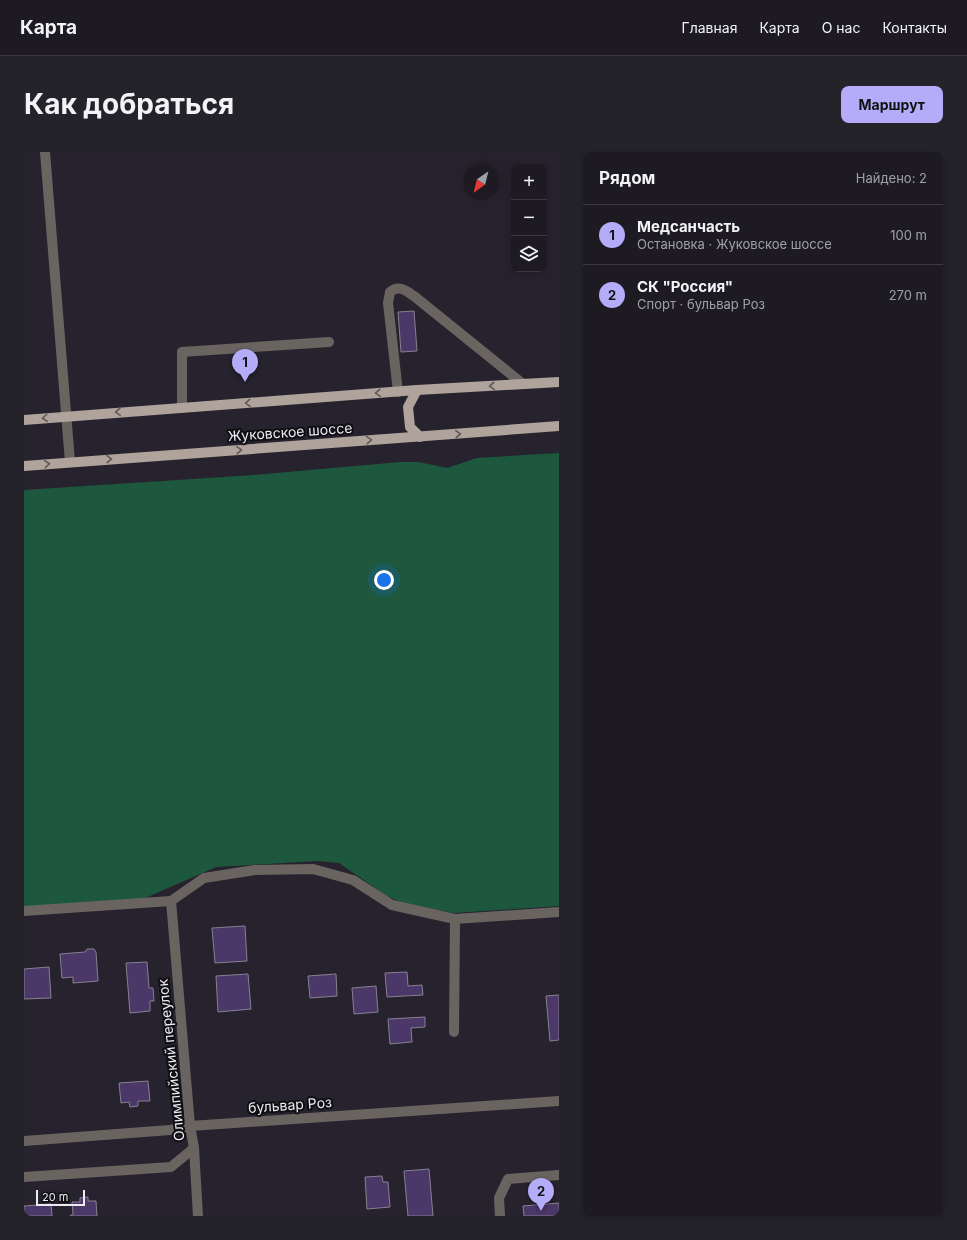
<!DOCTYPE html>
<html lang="ru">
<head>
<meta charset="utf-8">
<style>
  body { margin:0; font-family:Inter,sans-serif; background:#25232a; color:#f1f3f6 }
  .controls { position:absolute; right:12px; top:12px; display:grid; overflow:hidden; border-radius:8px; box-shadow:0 2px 10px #0003 }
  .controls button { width:36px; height:36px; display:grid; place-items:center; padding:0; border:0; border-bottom:1px solid #3b3840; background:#1d1a22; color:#f1f3f6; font:20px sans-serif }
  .compass { position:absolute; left:439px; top:12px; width:36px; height:36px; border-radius:50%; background:#1d1a22; box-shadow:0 2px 10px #0003; rotate:215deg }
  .scale { position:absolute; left:12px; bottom:10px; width:49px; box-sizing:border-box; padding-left:4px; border:2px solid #edebf2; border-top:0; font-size:11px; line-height:14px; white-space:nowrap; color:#edebf2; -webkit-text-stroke:3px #0f0e12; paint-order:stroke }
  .you { position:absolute; left:360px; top:428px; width:14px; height:14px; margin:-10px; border:3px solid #fff; border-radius:50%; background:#1a73e8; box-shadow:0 0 0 6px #1a73e833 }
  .badge { display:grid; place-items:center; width:26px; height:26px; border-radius:50%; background:#b4acf9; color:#111; font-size:13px; font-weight:700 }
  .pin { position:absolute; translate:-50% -33px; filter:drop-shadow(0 1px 2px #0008) }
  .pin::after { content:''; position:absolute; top:21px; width:14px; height:12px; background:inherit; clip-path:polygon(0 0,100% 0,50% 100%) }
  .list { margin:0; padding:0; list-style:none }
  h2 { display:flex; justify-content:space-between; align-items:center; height:52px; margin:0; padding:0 16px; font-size:17px }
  h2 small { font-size:13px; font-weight:400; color:#a0a1a5 }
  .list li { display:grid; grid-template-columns:26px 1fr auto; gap:12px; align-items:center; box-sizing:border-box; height:60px; padding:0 16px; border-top:1px solid #3b3840 }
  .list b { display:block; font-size:15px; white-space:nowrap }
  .list p { margin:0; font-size:13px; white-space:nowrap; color:#a0a1a5 }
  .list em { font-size:13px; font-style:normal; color:#a0a1a5 }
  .icon { flex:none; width:22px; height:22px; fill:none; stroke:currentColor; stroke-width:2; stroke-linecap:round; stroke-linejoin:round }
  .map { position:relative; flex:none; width:535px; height:1064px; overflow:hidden; border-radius:8px }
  header { display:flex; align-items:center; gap:24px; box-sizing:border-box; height:56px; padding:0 20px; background:#1d1a22; border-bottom:1px solid #3b3840 }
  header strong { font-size:19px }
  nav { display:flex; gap:22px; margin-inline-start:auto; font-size:14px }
  .intro { display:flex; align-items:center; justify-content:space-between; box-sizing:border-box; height:96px; padding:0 24px }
  h1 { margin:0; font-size:28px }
  .button { padding:10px 18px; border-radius:8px; background:#b4acf9; color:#111; font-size:14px; font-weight:700 }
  main { display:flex; gap:24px; padding:0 24px }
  aside { flex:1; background:#1d1a22; border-radius:8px; box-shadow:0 2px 10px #0003 }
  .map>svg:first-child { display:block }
</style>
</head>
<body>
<header>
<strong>Карта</strong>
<nav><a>Главная</a><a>Карта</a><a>О нас</a><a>Контакты</a></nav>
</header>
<div class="intro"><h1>Как добраться</h1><a class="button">Маршрут</a></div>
<main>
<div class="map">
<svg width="535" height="1064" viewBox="0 0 535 1064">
  <rect width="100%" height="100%" fill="#27232e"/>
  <path fill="#1d573e" d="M 535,301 L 535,754 L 430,761 L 378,751 L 363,744 L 315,711 L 294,709 L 192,715 L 119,747 L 0,755 L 0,338 L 230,323 L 376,310 L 395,310 L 423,316 L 453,306 Z"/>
  <g fill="#4c3769" stroke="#86818f">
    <path d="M 390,159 L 393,199 L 377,200 L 374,160 Z"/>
    <path d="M 221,774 L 223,809 L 191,811 L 188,776 Z"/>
    <path d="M 63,797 L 70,797 L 72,800 L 74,829 L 49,831 L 49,825 L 38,826 L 36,802 L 61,800 Z"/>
    <path d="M 123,810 L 125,836 L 129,836 L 130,849 L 126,849 L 126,859 L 106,861 L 102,811 Z"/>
    <path d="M 25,815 L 27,846 L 0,847 L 0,817 Z"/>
    <path d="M 383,820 L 384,834 L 398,833 L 399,843 L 363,845 L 361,821 Z"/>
    <path d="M 224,822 L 227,857 L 194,860 L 192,824 Z"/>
    <path d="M 312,822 L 313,844 L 286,846 L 284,824 Z"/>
    <path d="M 352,834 L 354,860 L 330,862 L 328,836 Z"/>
    <path d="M 535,843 L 535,888 L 526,889 L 522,844 Z"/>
    <path d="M 401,865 L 401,875 L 387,876 L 388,890 L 366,892 L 364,867 Z"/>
    <path d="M 124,929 L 126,949 L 114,949 L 114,954 L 106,955 L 105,950 L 97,951 L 95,931 Z"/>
    <path d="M 405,1017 L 409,1064 L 384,1064 L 380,1019 Z"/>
    <path d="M 358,1024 L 359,1030 L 364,1030 L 366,1055 L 343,1057 L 341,1025 Z"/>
    <path d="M 64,1045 L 64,1049 L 72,1049 L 73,1064 L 46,1064 L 49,1062 L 48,1050 L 56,1050 L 56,1046 Z"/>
    <path d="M 535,1051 L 535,1064 L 500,1064 L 499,1054 Z"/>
    <path d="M 27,1052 L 28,1064 L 0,1064 L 0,1054 Z"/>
  </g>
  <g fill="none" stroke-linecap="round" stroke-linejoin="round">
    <g stroke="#6a6461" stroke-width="10">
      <path d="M 21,0 L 46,310"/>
      <path d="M 374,240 L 364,151 L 366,140 C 375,133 381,138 390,144 L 499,232"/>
      <path d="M 158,256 L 158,200 L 305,190"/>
      <path d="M 147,749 L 166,974 L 170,996 L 174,1064"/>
      <path d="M 0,759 L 147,749 L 180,726 L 231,718 L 289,717 L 329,728 L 368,753 L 431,767 L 535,760"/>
      <path d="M 430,880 L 431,767"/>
      <path d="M 0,989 L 146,978 L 166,974 L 535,949"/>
      <path d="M 0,1025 L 147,1015 L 170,996"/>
      <path d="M 476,1064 L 475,1046 L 484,1027 L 535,1023"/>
    </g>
    <g stroke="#afa39c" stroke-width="10">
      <path d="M 393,238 L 384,255 L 386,275 L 396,285"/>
      <path d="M 0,268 L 393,238 L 535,230"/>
      <path d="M 0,314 L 535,274"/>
    </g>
  </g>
  <defs><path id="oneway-chevron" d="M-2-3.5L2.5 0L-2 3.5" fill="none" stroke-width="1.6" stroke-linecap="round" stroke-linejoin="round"/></defs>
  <g stroke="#5f5857">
    <use href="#oneway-chevron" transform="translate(468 234) rotate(177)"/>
    <use href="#oneway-chevron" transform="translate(354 241) rotate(176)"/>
    <use href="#oneway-chevron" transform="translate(224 251) rotate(176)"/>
    <use href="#oneway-chevron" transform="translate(94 260) rotate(176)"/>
    <use href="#oneway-chevron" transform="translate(21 266) rotate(175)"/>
    <use href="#oneway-chevron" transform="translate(434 282) rotate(-4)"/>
    <use href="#oneway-chevron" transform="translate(345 288) rotate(-4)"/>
    <use href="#oneway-chevron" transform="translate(215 298) rotate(-4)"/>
    <use href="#oneway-chevron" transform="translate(85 307) rotate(-4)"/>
    <use href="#oneway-chevron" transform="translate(23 312) rotate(-5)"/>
  </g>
  <g text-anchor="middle" stroke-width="4" stroke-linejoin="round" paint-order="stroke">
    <g font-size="14" fill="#edebf2" stroke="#0f0e12">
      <text transform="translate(266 280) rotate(-4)" y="5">Жуковское шоссе</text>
      <text transform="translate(147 908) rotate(-96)" y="5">Олимпийский переулок</text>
      <text transform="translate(266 953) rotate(-4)" y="5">бульвар Роз</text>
    </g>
  </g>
</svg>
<div class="controls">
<button>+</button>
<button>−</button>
<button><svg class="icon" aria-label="layers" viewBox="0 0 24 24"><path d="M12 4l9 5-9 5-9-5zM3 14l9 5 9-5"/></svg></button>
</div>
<svg class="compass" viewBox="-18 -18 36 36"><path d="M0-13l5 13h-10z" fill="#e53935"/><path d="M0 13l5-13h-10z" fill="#a0a1a5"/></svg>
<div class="scale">20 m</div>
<div class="you"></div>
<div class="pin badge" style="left:221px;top:230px">1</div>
<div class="pin badge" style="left:517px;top:1059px">2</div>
</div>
<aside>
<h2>Рядом<small>Найдено: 2</small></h2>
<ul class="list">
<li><span class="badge">1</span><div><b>Медсанчасть</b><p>Остановка · Жуковское шоссе</p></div><em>100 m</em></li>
<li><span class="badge">2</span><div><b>СК &quot;Россия&quot;</b><p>Спорт · бульвар Роз</p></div><em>270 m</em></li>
</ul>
</aside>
</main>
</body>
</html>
